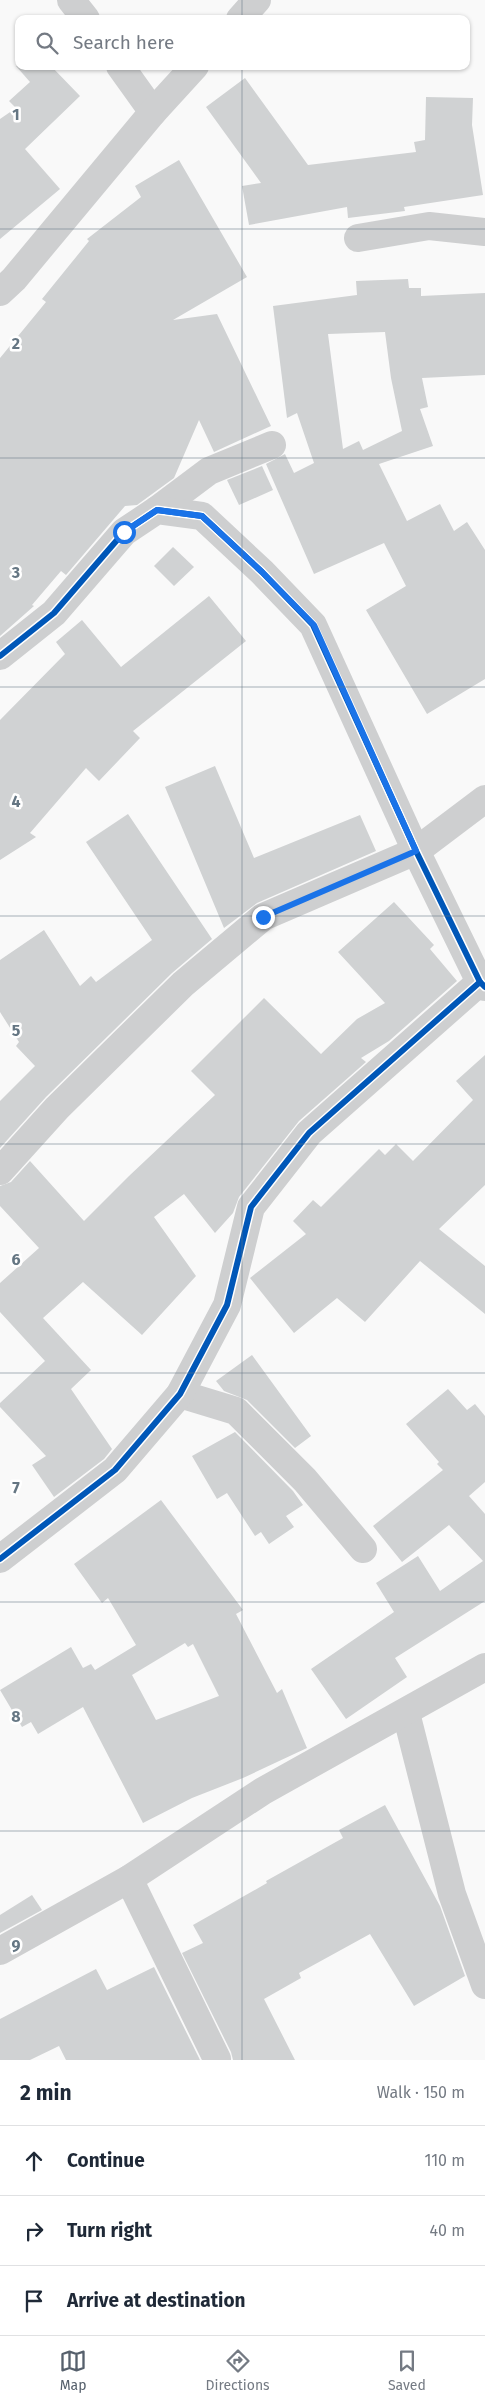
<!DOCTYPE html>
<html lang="en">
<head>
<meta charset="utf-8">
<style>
  body { margin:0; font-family:"Fira Sans",sans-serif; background:#f6f6f7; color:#1f2937 }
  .stop { position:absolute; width:15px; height:15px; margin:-11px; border:4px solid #1a73e8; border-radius:50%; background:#fff }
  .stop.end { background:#1a73e8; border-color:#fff; box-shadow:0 1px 5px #0008 }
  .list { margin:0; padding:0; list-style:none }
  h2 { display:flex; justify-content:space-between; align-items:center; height:65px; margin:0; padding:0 20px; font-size:21px }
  h2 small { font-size:16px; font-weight:400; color:#747a83 }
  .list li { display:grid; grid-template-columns:32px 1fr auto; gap:15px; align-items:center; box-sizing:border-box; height:70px; padding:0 20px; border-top:1px solid #e0e1e3 }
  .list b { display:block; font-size:19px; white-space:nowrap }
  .list em { font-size:16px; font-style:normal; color:#747a83 }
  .icon { flex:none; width:28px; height:28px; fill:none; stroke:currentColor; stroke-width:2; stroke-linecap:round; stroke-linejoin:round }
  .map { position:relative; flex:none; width:485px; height:2060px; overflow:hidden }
  .search { position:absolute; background:#fff; box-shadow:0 1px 4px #0004; left:15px; right:15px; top:15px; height:55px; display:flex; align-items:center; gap:12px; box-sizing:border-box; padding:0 18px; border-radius:10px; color:#747a83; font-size:19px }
  .sheet { height:275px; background:#fff }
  nav { display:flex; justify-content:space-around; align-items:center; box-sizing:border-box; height:70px; border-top:1px solid #e0e1e3; background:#fff; font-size:14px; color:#747a83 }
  nav a { display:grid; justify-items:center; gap:2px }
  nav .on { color:#56606c }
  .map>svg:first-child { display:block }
</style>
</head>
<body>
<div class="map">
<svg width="485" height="2060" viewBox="0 0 485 2060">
  <rect width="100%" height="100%" fill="#f9f9f9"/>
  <g fill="#d0d2d3" fill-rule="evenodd">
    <path d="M 16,66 L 51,66 L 80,96 L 25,149 L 60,189 L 0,239 L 0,119 L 16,108 L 9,101 L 30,82 Z"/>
    <path d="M 245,78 L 308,165 L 416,152 L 414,142 L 425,140 L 426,97 L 473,98 L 472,125 L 483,195 L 404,207 L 405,211 L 348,218 L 347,207 L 249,225 L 242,186 L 261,183 L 206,107 Z"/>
    <path d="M 179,160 L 247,277 L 173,320 L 217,314 L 271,426 L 214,452 L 199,420 L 174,478 L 137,505 L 125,506 L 66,575 L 61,571 L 32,605 L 34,606 L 0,636 L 0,358 L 46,302 L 42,299 L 89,241 L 87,239 L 141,197 L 135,186 Z"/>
    <path d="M 408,279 L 409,288 L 421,288 L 421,296 L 485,293 L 485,375 L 422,378 L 428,407 L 420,409 L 433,446 L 379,464 L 407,521 L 440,504 L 454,531 L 467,522 L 485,550 L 485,679 L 427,714 L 366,610 L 406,586 L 384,543 L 314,574 L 266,464 L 285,454 L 294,473 L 314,463 L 297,413 L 287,418 L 273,306 L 357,295 L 356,281 ZM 385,332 L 391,378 L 402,431 L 363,450 L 359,441 L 343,449 L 328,334 Z"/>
    <path d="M 262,466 L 273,490 L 239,505 L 227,480 Z"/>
    <path d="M 173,547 L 194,567 L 174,586 L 154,566 Z"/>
    <path d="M 209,596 L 246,641 L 133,731 L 140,738 L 99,781 L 86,768 L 30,833 L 36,837 L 0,860 L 0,720 L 65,654 L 56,642 L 82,620 L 121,667 Z"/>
    <path d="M 215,766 L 254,858 L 360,815 L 376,851 L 257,903 L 224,928 L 165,787 Z"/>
    <path d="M 128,814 L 212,939 L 172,973 L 46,1097 L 0,1148 L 0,1101 L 35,1066 L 16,1046 L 19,1042 L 0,1012 L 0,960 L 44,930 L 80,986 L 91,976 L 96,982 L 152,940 L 86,842 Z"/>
    <path d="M 394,902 L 434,945 L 430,949 L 457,981 L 389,1041 L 361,1058 L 366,1062 L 299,1121 L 239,1197 L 233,1213 L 215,1233 L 184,1194 L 154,1217 L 196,1276 L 142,1335 L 83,1282 L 43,1318 L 91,1370 L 71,1389 L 112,1449 L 104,1459 L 54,1497 L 32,1465 L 46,1456 L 0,1407 L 0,1403 L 45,1361 L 0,1312 L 0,1283 L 39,1248 L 0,1206 L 0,1186 L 11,1182 L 30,1161 L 84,1221 L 129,1176 L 215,1095 L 191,1071 L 264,998 L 321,1054 L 357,1019 L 385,1003 L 338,952 Z"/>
    <path d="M 485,1055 L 485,1185 L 439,1229 L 485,1266 L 485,1314 L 420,1261 L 365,1322 L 337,1298 L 294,1333 L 250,1278 L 306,1234 L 293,1221 L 313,1200 L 321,1207 L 379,1149 L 385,1155 L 396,1144 L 413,1161 L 473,1100 L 456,1081 Z"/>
    <path d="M 252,1355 L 311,1436 L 295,1448 L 247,1400 L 224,1391 L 216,1381 Z"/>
    <path d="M 448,1389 L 467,1410 L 475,1404 L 485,1416 L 485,1482 L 469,1496 L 485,1514 L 485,1601 L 395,1658 L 407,1677 L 346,1719 L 311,1669 L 394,1612 L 376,1583 L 418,1556 L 440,1591 L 483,1561 L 449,1525 L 402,1562 L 373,1526 L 443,1470 L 437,1464 L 439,1462 L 406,1424 Z"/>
    <path d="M 235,1432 L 293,1491 L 303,1505 L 286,1516 L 294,1527 L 269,1544 L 261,1532 L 255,1536 L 227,1493 L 217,1499 L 192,1456 Z"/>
    <path d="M 161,1500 L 243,1610 L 236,1614 L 277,1693 L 282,1689 L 307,1748 L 243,1778 L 192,1798 L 143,1823 L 83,1707 L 38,1734 L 31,1722 L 22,1727 L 0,1690 L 71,1647 L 83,1668 L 91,1664 L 95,1670 L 136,1645 L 108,1598 L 102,1603 L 74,1564 ZM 185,1643 L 188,1647 L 193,1644 L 219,1696 L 156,1720 L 132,1675 Z"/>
    <path d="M 385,1805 L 440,1906 L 465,1976 L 414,2006 L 370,1934 L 299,1973 L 301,1978 L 264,1999 L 295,2060 L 233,2060 L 231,2052 L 182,1953 L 203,1943 L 193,1925 L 267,1883 L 266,1881 L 343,1838 L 339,1830 Z"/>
    <path d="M 32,1895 L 42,1910 L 0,1933 L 0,1915 Z"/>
    <path d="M 154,1967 L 200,2060 L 66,2060 L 59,2046 L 30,2060 L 0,2060 L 0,2019 L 96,1969 L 107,1990 Z"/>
  </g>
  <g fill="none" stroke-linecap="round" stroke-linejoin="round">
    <g stroke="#cecfd0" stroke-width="28">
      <path d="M 71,0 L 86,19"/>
      <path d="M 240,19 L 257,0"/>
      <path d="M 120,66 L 153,112"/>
      <path d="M 358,238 L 429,226 L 485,232"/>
      <path d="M 0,292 L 14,279 L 153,112 L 195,66"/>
      <path d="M 157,510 L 209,471 L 272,445"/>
      <path d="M 0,656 L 54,613 L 124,532 L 157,510 L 202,516 L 262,572 L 313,625 L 416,851 L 480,982 L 485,987"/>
      <path d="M 0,1171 L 57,1108 L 183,984 L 263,917 L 416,851 L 485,799"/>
      <path d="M 180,1394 L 236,1411 L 305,1480 L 363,1549"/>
      <path d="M 0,1559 L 115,1470 L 180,1394 L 227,1305 L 251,1207 L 309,1133 L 480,982"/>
      <path d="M 406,1713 L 452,1894 L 485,1985"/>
      <path d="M 129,1879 L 217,2059"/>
      <path d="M 0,1951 L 129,1879 L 263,1791 L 485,1667"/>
    </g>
    <defs>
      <g id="cycleway">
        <path d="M 0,656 L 54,613 L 124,532 L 157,510 L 202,516 L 262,572 L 313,625 L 416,851 L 480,982 L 485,987"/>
        <path d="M 0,1559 L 115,1470 L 180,1394 L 227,1305 L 251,1207 L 309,1133 L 480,982"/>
      </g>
    </defs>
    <use href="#cycleway" stroke="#fff" stroke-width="9"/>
    <use href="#cycleway" stroke="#0057b8" stroke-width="6"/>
  </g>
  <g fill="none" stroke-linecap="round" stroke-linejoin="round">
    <path stroke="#1a73e8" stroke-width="6" d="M 124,532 L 157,510 L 202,516 L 262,572 L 314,625 L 416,851 L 263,917"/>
  </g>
  <path fill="none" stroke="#657683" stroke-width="1" stroke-opacity="0.55" d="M 242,0 L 242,19M 242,66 L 242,2060M 0,229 L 485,229M 0,458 L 485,458M 0,687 L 485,687M 0,916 L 485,916M 0,1144 L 485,1144M 0,1373 L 485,1373M 0,1602 L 485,1602M 0,1831 L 485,1831"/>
  <g font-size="16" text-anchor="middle" font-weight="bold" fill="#657683" stroke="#fff" stroke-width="5" stroke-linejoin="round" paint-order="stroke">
    <text x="16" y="120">1</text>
    <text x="16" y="349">2</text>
    <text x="16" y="578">3</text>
    <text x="16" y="807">4</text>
    <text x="16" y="1036">5</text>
    <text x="16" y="1265">6</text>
    <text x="16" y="1493">7</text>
    <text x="16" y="1722">8</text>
    <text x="16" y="1951">9</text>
  </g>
</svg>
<div class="stop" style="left:124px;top:532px"></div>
<div class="stop end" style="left:263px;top:917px"></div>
<div class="search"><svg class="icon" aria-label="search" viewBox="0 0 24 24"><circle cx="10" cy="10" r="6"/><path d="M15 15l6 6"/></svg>Search here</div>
</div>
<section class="sheet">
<h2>2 min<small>Walk · 150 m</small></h2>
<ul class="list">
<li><svg class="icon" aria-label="ahead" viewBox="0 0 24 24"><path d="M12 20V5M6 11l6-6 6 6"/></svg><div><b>Continue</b></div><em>110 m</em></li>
<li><svg class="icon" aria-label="right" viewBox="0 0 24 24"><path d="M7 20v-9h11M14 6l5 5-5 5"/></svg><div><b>Turn right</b></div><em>40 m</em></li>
<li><svg class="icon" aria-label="arrive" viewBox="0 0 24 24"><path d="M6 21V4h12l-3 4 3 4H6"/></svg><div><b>Arrive at destination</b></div></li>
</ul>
</section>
<nav>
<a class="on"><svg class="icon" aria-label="map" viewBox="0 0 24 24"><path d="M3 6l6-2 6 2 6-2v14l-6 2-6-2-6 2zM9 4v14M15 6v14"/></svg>Map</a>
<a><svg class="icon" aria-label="directions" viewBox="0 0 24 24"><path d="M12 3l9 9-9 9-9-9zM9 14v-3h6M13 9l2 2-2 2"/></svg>Directions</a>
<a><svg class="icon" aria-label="saved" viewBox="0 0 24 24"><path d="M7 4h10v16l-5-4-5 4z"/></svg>Saved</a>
</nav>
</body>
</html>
